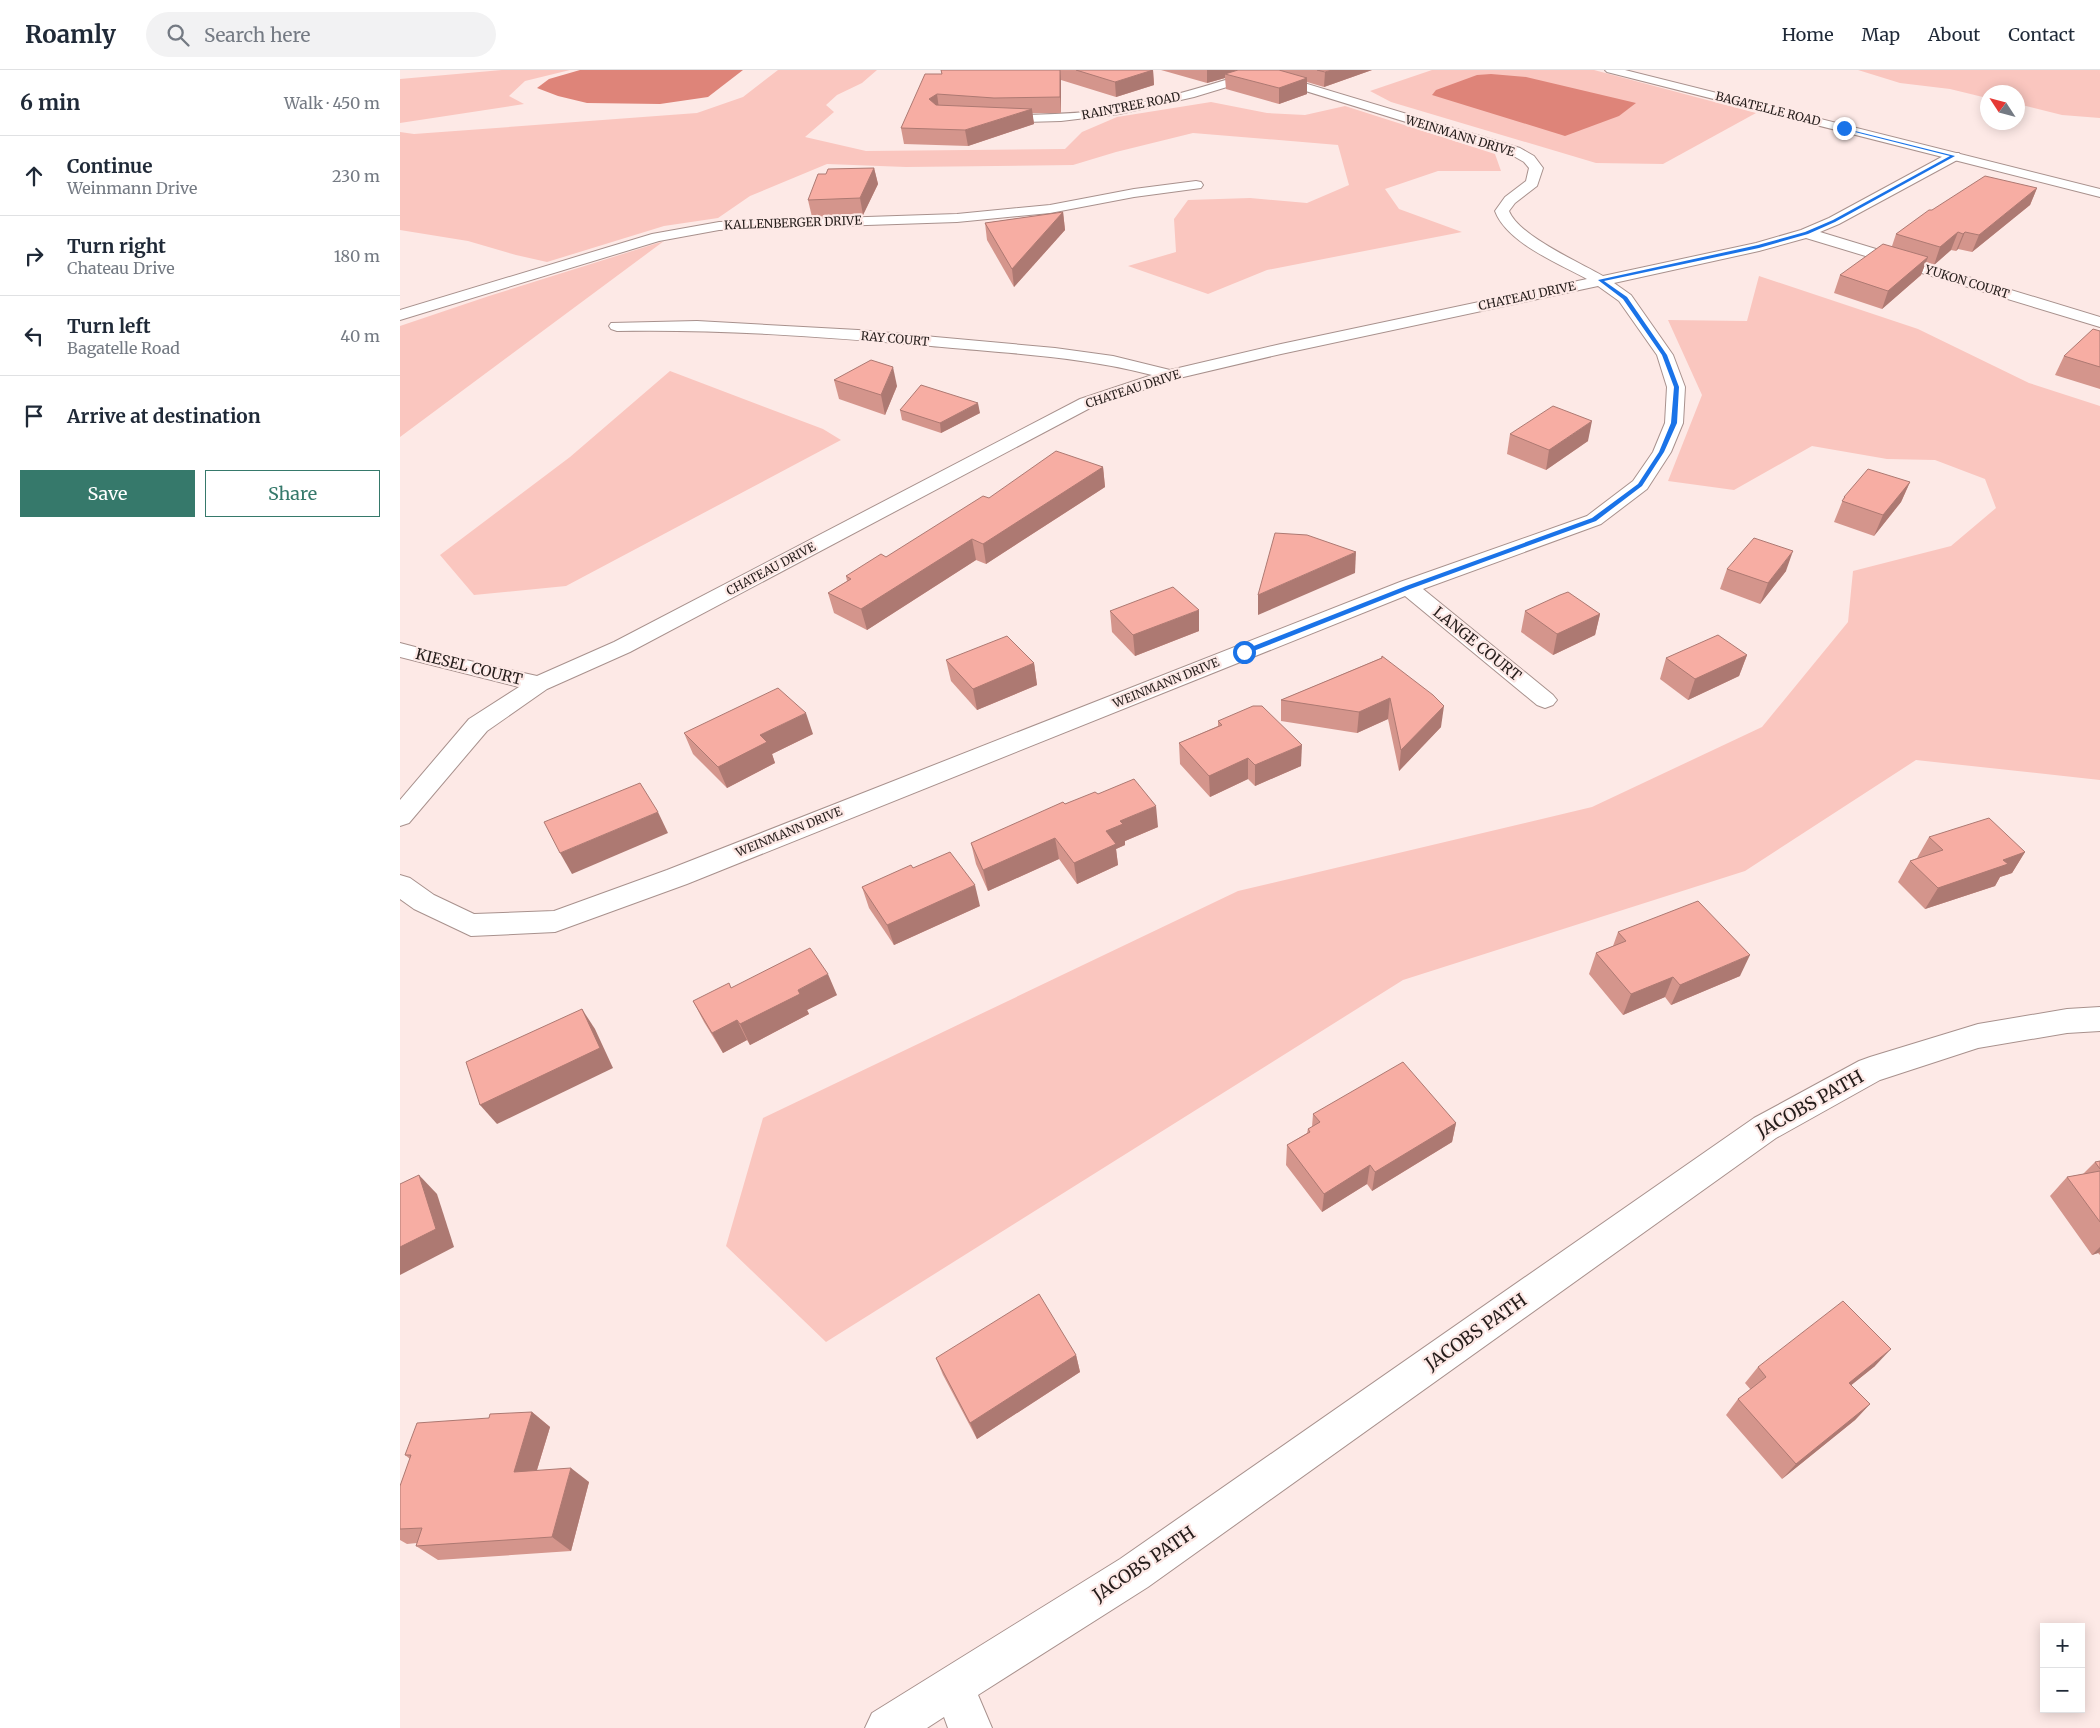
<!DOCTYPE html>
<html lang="en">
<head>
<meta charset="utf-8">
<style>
  body { margin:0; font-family:Merriweather,serif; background:#f2f2f3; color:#1f2937 }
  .controls { position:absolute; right:15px; bottom:15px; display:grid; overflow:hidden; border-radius:0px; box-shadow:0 2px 12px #0003 }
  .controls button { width:45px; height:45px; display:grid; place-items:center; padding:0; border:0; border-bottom:1px solid #e0e1e3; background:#fff; color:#1f2937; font:25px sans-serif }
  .compass { position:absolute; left:1580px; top:15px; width:45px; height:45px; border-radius:50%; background:#fff; box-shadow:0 2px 12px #0003; rotate:306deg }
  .stop { position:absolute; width:15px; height:15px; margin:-11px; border:4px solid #1a73e8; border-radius:50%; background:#fff }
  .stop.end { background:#1a73e8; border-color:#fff; box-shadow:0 1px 5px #0008 }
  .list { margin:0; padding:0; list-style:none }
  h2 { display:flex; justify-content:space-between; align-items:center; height:65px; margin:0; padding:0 20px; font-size:21px }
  h2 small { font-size:16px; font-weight:400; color:#747a83 }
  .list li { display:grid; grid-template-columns:32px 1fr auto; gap:15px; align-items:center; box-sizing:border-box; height:80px; padding:0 20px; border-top:1px solid #e0e1e3 }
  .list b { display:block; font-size:19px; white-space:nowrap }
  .list p { margin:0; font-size:16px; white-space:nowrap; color:#747a83 }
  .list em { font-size:16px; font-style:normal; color:#747a83 }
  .actions { display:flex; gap:10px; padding:15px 20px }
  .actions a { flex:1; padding:11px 0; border:1px solid #36796b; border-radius:0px; text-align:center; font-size:18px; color:#36796b }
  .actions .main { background:#36796b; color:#fff }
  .icon { flex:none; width:28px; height:28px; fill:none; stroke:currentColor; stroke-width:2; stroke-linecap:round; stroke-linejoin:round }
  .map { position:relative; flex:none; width:1700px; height:1658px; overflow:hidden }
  header { display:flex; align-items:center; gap:30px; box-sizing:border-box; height:70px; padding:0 25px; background:#fff; border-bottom:1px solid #e0e1e3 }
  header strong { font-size:24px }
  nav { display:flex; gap:28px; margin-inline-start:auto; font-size:18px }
  .search { width:350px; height:45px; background:#f2f2f3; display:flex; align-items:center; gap:12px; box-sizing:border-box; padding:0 18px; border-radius:28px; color:#747a83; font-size:19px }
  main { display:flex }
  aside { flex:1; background:#fff }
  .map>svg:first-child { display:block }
</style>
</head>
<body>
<header>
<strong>Roamly</strong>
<div class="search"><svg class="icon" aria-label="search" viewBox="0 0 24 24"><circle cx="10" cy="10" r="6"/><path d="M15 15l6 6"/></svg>Search here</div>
<nav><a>Home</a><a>Map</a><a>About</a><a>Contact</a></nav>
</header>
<main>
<aside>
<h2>6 min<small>Walk · 450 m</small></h2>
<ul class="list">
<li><svg class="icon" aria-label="ahead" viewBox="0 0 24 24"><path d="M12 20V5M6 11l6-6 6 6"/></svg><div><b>Continue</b><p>Weinmann Drive</p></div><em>230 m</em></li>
<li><svg class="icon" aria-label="right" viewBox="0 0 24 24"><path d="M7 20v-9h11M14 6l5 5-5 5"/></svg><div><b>Turn right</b><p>Chateau Drive</p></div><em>180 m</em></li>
<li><svg class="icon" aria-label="left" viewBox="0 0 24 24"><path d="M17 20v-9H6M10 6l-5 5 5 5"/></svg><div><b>Turn left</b><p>Bagatelle Road</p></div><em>40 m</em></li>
<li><svg class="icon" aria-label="arrive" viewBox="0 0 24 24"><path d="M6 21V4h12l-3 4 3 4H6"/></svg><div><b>Arrive at destination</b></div></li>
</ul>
<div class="actions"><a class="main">Save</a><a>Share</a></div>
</aside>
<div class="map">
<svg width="1700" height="1658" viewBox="0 0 1700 1658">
  <rect width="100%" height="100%" fill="#fde9e6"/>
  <g fill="#fac6bf">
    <path d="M 102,0 L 170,0 L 125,11 L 109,26 L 124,34 L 0,53 L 0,9 Z"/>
    <path d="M 378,0 L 477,0 L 462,13 L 437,25 L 426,35 L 434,42 L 405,67 L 466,81 L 665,79 L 682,62 L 717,47 L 811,32 L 867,43 L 905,45 L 945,36 L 1095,84 L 1101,101 L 1038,101 L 985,119 L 999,139 L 1062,162 L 867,200 L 808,224 L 728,196 L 776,182 L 774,149 L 788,130 L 850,128 L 907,133 L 949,115 L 938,75 L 793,63 L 716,82 L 673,95 L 506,97 L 427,94 L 350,126 L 318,148 L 264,156 L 147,192 L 116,185 L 68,171 L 0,160 L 0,62 L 14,64 L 297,43 L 343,27 Z"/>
    <path d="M 1032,0 L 1194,0 L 1356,43 L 1263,94 L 1196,93 L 991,32 L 970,21 Z"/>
    <path d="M 1458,0 L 1700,0 L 1700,48 L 1662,45 L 1618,34 L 1618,22 L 1588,22 L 1587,28 L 1550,19 L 1500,13 Z"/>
    <path d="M 264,171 L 0,367 L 0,256 L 89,226 Z"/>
    <path d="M 1359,206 L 1518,259 L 1629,313 L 1700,336 L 1700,710 L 1516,690 L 1345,801 L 1003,910 L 426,1272 L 326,1176 L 363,1048 L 838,821 L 1192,737 L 1362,657 L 1448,552 L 1453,501 L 1551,476 L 1596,438 L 1585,409 L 1535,390 L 1487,389 L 1412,376 L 1334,420 L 1268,411 L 1302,325 L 1268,250 L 1347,251 Z"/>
    <path d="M 270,301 L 423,359 L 441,370 L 166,516 L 74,525 L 40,485 L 170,387 Z"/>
  </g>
  <g fill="#de8479">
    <path d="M 180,0 L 343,0 L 308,27 L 260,34 L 187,33 L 158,26 L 137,18 L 149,9 Z"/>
    <path d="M 1091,4 L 1126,7 L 1236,33 L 1219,46 L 1165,66 L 1032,25 L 1036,20 L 1077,5 Z"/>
  </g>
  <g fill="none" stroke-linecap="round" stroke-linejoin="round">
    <defs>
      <g id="street">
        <path d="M 843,0 L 864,1 L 1120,78 L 1134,86 L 1143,98 L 1137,116 L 1115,133 L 1109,141 C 1119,166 1179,192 1203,206 L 1356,173 L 1401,160 L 1429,148 L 1549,83 L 1559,83 L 1561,86 L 1559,89 L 1439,154 L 1420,162 L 1700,247 L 1700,257 L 1406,168 L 1359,181 L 1214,213 L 1231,225 L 1273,285 L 1285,317 L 1283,353 L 1271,382 L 1247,419 L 1201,454 L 1023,519 L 1153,625 L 1157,630 L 1153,635 L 1145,638 L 1137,635 L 1005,526 L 287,814 L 155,862 L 71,866 L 14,839 L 0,829 L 0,805 L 10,808 L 34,825 L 74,844 L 154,841 L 267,800 L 1000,512 L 1187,446 L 1233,411 L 1253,382 L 1265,353 L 1267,317 L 1257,285 L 1219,231 L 1198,216 L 881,284 L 775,309 L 692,337 L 230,582 L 147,619 L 87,661 L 9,753 L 0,756 L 0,730 L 69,649 L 119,617 L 0,587 L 0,573 L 57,588 L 137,606 L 214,572 L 680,329 L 752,305 C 680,286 604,283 531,276 C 426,267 322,259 217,261 L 211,259 L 209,256 L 211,253 L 297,251 L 458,260 L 655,278 L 713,286 L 770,300 L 881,274 L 1187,209 C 1158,193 1107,173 1095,141 L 1105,127 L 1126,111 L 1129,98 L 1124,92 L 1110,84 L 860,7 L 794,27 L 719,44 L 661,51 L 594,53 L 588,49 L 594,45 C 627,45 661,45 694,41 C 747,34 797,19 848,3 Z"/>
        <path d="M 796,111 L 801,112 L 803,115 L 801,118 L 734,127 L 650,143 L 557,152 L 319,160 L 259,171 L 0,250 L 0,240 L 252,164 L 319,152 L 557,144 L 650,135 L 734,119 Z"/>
        <path d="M 1700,937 L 1700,961 L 1667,963 L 1578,978 L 1480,1010 L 1376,1068 L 748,1517 L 578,1625 L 592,1658 L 548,1658 L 544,1647 L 527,1658 L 465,1658 L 472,1643 L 720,1489 L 1354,1048 L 1459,991 L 1470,987 L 1578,954 L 1667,939 Z"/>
      </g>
      <path id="secondary" d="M 1205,0 L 1225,0 L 1700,119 L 1700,127 L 1207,2 Z"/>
    </defs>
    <use href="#street" stroke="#a8918d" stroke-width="2"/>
    <use href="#secondary" stroke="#a8918d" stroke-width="2"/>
    <use href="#street" fill="#fff" fill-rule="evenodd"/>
    <use href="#secondary" fill="#fff" fill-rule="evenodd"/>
  </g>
  <g fill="#d4958c">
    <path d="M 541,0 L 753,0 L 754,15 L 716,27 L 661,10 L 661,43 L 632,43 L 634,54 L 568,76 L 504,74 L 501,58 L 542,4 Z"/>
    <path d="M 761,0 L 972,0 L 924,17 L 907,12 L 907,24 L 879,34 L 826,19 L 825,8 L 807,13 Z"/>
    <path d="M 474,98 L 478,114 L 463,145 L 412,147 L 408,130 L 426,104 Z"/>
    <path d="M 1637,118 L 1630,135 L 1572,182 L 1558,179 L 1556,181 L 1551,180 L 1534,195 L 1526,192 L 1521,205 L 1482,239 L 1434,223 L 1440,205 L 1492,176 L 1496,164 L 1532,140 Z"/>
    <path d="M 663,142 L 665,160 L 614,217 L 587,170 L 585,153 Z"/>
    <path d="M 1700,261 L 1700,319 L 1655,305 L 1664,286 Z"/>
    <path d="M 434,310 L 497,316 L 485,345 L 439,329 Z"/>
    <path d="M 500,340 L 580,343 L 541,363 L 502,350 Z"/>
    <path d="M 1110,364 L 1188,371 L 1146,400 L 1107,384 Z"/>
    <path d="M 703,397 L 705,417 L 586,494 L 576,490 L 467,560 L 434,543 L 428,523 L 447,511 L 446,506 L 486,487 L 589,428 Z"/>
    <path d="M 1510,412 L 1501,432 L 1474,466 L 1434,452 L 1444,427 Z"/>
    <path d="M 1327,499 L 1386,501 L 1360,534 L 1320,519 Z"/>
    <path d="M 710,541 L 799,561 L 735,586 L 712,562 Z"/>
    <path d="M 1125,541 L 1200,544 L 1195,565 L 1153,585 L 1121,562 Z"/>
    <path d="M 1347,585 L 1339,606 L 1288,630 L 1260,609 L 1266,588 Z"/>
    <path d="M 982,586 L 1041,657 L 999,701 L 988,649 L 957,663 L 881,651 L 881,630 L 981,588 Z"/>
    <path d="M 546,590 L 634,593 L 637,615 L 577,640 L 551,611 Z"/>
    <path d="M 818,651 L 901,696 L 855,716 L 848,709 L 810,727 L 780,694 L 779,673 L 818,656 Z"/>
    <path d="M 284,663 L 413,664 L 372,684 L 375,693 L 327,718 L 293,684 Z"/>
    <path d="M 698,724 L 758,757 L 725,771 L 725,775 L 716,779 L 718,795 L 677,814 L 659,789 L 588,821 L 576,794 L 571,773 L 665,734 Z"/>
    <path d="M 1529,767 L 1625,782 L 1612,803 L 1600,807 L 1595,816 L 1525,839 L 1498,812 L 1510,791 L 1517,788 Z"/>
    <path d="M 513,798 L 580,836 L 494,875 L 469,838 L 462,817 Z"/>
    <path d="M 1218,862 L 1340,906 L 1271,935 L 1265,927 L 1223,945 L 1189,904 L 1196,883 L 1213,876 Z"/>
    <path d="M 331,918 L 437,925 L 407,940 L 409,944 L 350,975 L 347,970 L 323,983 L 304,952 L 293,931 Z"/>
    <path d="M 913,1044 L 1056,1053 L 1052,1072 L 972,1121 L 967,1114 L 922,1142 L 886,1095 L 887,1075 L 907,1063 L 908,1059 L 912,1057 Z"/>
    <path d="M 1700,1091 L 1700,1185 L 1698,1183 L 1692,1185 L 1650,1126 L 1667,1107 L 1683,1104 L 1695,1092 Z"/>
    <path d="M 676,1285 L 680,1302 L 577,1369 L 543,1305 L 536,1288 Z"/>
    <path d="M 1475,1296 L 1451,1315 L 1470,1334 L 1455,1350 L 1382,1409 L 1326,1345 L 1338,1329 L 1351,1320 L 1345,1313 L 1358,1297 Z"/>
    <path d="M 132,1342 L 150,1357 L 137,1400 L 189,1412 L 171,1481 L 38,1490 L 16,1476 L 17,1473 L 7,1474 L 0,1470 L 0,1416 L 10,1389 L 5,1385 L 89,1348 Z"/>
  </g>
  <g fill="#ad7972">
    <path d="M 660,0 L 661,10 L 661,43 L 660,27 Z"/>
    <path d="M 753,0 L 754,15 L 716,27 L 715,12 Z"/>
    <path d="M 807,0 L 843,0 L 825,4 L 825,8 L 807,13 Z"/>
    <path d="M 932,0 L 972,0 L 924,17 L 925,2 Z"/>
    <path d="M 907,8 L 907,24 L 879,34 L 879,18 Z"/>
    <path d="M 537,24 L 539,39 L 529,29 Z"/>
    <path d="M 632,39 L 634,54 L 568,76 L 565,60 Z"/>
    <path d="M 474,98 L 478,114 L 463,145 L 460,128 Z"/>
    <path d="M 1637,118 L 1630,135 L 1572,182 L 1579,165 Z"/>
    <path d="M 663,142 L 665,160 L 614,217 L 612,199 Z"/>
    <path d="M 1558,162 L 1551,180 L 1534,195 L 1540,177 Z"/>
    <path d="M 1565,162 L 1558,179 L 1556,181 L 1563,164 Z"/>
    <path d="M 1528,187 L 1521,205 L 1482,239 L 1488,221 Z"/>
    <path d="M 493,297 L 497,316 L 485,345 L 481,325 Z"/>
    <path d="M 578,333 L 580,343 L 541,363 L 540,353 Z"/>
    <path d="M 1192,351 L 1188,371 L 1146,400 L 1149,380 Z"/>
    <path d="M 703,397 L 705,417 L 586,494 L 583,474 Z"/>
    <path d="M 1510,412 L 1501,432 L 1474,466 L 1483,445 Z"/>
    <path d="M 572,469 L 576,490 L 467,560 L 461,539 Z"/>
    <path d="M 1393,481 L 1386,501 L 1360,534 L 1368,513 Z"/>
    <path d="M 956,482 L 955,503 L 858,545 L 858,525 Z"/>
    <path d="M 799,540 L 799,561 L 735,586 L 733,565 Z"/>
    <path d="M 1200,544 L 1195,565 L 1153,585 L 1157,564 Z"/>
    <path d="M 1347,585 L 1339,606 L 1288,630 L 1295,609 Z"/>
    <path d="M 634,593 L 637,615 L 577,640 L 573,619 Z"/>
    <path d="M 990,628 L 988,649 L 957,663 L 959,642 Z"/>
    <path d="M 1044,636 L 1041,657 L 999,701 L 1001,680 Z"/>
    <path d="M 406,643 L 413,664 L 372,684 L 375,693 L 327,718 L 318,697 L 360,665 Z"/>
    <path d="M 902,675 L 901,696 L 855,716 L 855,695 Z"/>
    <path d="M 848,688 L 848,709 L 810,727 L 809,706 Z"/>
    <path d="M 756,736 L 758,757 L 725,771 L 725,775 L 716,779 L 718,795 L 677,814 L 674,793 L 706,761 L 720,751 Z"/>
    <path d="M 258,742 L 268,763 L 172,804 L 160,783 Z"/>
    <path d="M 655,768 L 659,789 L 588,821 L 583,800 Z"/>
    <path d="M 1625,782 L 1612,803 L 1600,807 L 1595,816 L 1525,839 L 1538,818 L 1603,790 Z"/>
    <path d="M 575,815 L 580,836 L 494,875 L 487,855 Z"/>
    <path d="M 1350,885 L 1340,906 L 1271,935 L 1280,915 Z"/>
    <path d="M 428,904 L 437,925 L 407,940 L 409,944 L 350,975 L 340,954 L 398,920 Z"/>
    <path d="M 1273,907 L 1265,927 L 1223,945 L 1231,924 Z"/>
    <path d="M 182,939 L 195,959 L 213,998 L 97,1054 L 80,1035 Z"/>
    <path d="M 337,950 L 347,970 L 323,983 L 312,963 Z"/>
    <path d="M 1056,1053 L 1052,1072 L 972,1121 L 975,1102 Z"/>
    <path d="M 970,1095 L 967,1114 L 922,1142 L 924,1124 Z"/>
    <path d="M 19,1105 L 37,1124 L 54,1177 L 0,1205 L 0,1177 Z"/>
    <path d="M 1700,1177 L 1700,1182 L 1698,1183 L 1692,1185 Z"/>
    <path d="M 1491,1279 L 1475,1296 L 1434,1329 L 1449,1313 Z"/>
    <path d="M 676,1285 L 680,1302 L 577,1369 L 570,1353 Z"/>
    <path d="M 1470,1334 L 1455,1350 L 1382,1409 L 1396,1394 Z"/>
    <path d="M 132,1342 L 150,1357 L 132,1416 L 114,1402 Z"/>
    <path d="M 171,1398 L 189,1412 L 171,1481 L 152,1467 Z"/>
  </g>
  <g fill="#f7ada3" stroke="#ad7972">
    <path d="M 541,0 L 660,0 L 660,27 L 594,28 L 537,24 L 529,29 L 536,35 L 632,39 L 565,60 L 501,58 L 525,4 L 542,4 Z"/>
    <path d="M 676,0 L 753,0 L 715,12 Z"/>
    <path d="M 838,0 L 879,0 L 907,8 L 879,18 L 825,4 Z"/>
    <path d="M 917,0 L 932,0 L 925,2 Z"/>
    <path d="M 474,98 L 460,128 L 408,130 L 418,104 L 426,104 L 428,99 Z"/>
    <path d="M 1585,106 L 1637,118 L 1579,165 L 1565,162 L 1563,164 L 1558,162 L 1540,177 L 1496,164 L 1529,140 L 1532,140 Z"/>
    <path d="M 663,142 L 612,199 L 585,153 Z"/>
    <path d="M 1483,174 L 1528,187 L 1488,221 L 1440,205 Z"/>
    <path d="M 1693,259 L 1700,261 L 1700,297 L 1664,286 Z"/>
    <path d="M 471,290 L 493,297 L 481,325 L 434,310 Z"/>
    <path d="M 521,315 L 578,333 L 540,353 L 500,340 Z"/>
    <path d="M 1153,336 L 1192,351 L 1149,380 L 1110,364 Z"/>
    <path d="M 656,381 L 703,397 L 583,474 L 572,469 L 461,539 L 428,523 L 451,509 L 446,506 L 481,484 L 486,487 L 583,426 L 589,428 Z"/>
    <path d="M 1468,399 L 1510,412 L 1483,445 L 1442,431 L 1445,427 L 1444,427 Z"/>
    <path d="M 875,463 L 907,465 L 956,482 L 858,525 Z"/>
    <path d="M 1354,468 L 1393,481 L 1368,513 L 1327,499 Z"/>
    <path d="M 773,517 L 799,540 L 733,565 L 710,541 Z"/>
    <path d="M 1168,522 L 1200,544 L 1157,564 L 1125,541 L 1160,525 Z"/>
    <path d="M 1318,565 L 1347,585 L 1295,609 L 1266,588 Z"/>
    <path d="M 607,566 L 634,593 L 573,619 L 546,590 Z"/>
    <path d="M 982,586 L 1033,625 L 1044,636 L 1001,680 L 990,628 L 959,642 L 881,630 L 982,588 Z"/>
    <path d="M 378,618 L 406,643 L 360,665 L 367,672 L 318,697 L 284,663 Z"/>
    <path d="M 853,636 L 862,636 L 902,675 L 855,695 L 848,688 L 809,706 L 779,673 L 822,655 L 818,651 Z"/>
    <path d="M 734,709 L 756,736 L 720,751 L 723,754 L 706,761 L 716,774 L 674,793 L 655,768 L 583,800 L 571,773 L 663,732 L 665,734 L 695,722 L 698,724 Z"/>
    <path d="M 240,713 L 258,742 L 160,783 L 144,752 Z"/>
    <path d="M 1589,748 L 1625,782 L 1603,790 L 1608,794 L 1538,818 L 1510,791 L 1543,780 L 1529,767 Z"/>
    <path d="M 550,782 L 575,815 L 487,855 L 462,817 L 511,795 L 513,798 Z"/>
    <path d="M 1298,831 L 1350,885 L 1280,915 L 1273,907 L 1231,924 L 1196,883 L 1226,871 L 1218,862 Z"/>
    <path d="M 410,878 L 428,904 L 398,920 L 400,924 L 340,954 L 337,950 L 312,963 L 293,931 L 329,913 L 331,918 Z"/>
    <path d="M 182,939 L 200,978 L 80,1035 L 66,992 Z"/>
    <path d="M 1003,992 L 1056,1053 L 975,1102 L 970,1095 L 924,1124 L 887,1075 L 910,1062 L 908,1059 L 920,1052 L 913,1044 Z"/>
    <path d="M 1700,1091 L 1700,1099 L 1695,1092 Z"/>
    <path d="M 1700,1101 L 1700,1152 L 1667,1107 Z"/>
    <path d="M 19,1105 L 36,1159 L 0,1177 L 0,1114 Z"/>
    <path d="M 639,1224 L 676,1285 L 570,1353 L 536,1288 Z"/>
    <path d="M 1443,1231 L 1491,1279 L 1449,1313 L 1470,1334 L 1396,1394 L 1338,1329 L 1366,1307 L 1358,1297 Z"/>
    <path d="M 132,1342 L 114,1402 L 171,1398 L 152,1467 L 16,1476 L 22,1458 L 0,1459 L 0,1416 L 11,1385 L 5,1385 L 17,1353 L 89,1348 L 90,1344 Z"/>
  </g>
  <path fill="#1a73e8" d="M 1443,58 L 1555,86 L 1435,152 L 1408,164 L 1359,178 L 1204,211 L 1227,227 L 1267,285 L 1279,317 L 1277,353 L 1264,382 L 1242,416 L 1196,451 L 1010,519 L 846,584 L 841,584 L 841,581 L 1006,516 L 1192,448 L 1238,414 L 1259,382 L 1271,353 L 1274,317 L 1262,285 L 1223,229 L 1198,210 L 1358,175 L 1405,162 L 1433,150 L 1550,86 L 1443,59 Z"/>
  <g text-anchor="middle" stroke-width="4.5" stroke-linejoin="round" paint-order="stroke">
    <g font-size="12" fill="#251d1b" stroke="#fde9e6">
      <text transform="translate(731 36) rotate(-11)" y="4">RAINTREE ROAD</text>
      <text transform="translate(1368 39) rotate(14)" y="4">BAGATELLE ROAD</text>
      <text transform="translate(1060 66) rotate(17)" y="4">WEINMANN DRIVE</text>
      <text transform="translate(393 153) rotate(-2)" y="4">KALLENBERGER DRIVE</text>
      <text transform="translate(1567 212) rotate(17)" y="4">YUKON COURT</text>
      <text transform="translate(1127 226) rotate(-12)" y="4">CHATEAU DRIVE</text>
      <text transform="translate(495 269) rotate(5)" y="4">RAY COURT</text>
      <text transform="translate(733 319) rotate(-18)" y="4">CHATEAU DRIVE</text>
      <text transform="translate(371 499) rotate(-28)" y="4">CHATEAU DRIVE</text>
      <text transform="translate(766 613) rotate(-22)" y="4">WEINMANN DRIVE</text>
      <text transform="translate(389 762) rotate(-22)" y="4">WEINMANN DRIVE</text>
    </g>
    <g font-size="15" fill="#251d1b" stroke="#fde9e6">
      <text transform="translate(1077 574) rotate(39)" y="5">LANGE COURT</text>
      <text transform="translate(69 597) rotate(14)" y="5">KIESEL COURT</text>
    </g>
    <g font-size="18" fill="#251d1b" stroke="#fde9e6">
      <text transform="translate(1410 1034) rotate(-29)" y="6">JACOBS PATH</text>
      <text transform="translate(1076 1262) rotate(-35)" y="6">JACOBS PATH</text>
      <text transform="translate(744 1494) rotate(-34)" y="6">JACOBS PATH</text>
    </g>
  </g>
</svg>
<div class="controls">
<button>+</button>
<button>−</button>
</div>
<svg class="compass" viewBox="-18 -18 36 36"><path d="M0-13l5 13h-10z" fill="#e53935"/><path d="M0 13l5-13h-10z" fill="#747a83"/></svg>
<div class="stop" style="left:844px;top:582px"></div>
<div class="stop end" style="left:1444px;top:58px"></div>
</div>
</main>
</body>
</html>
